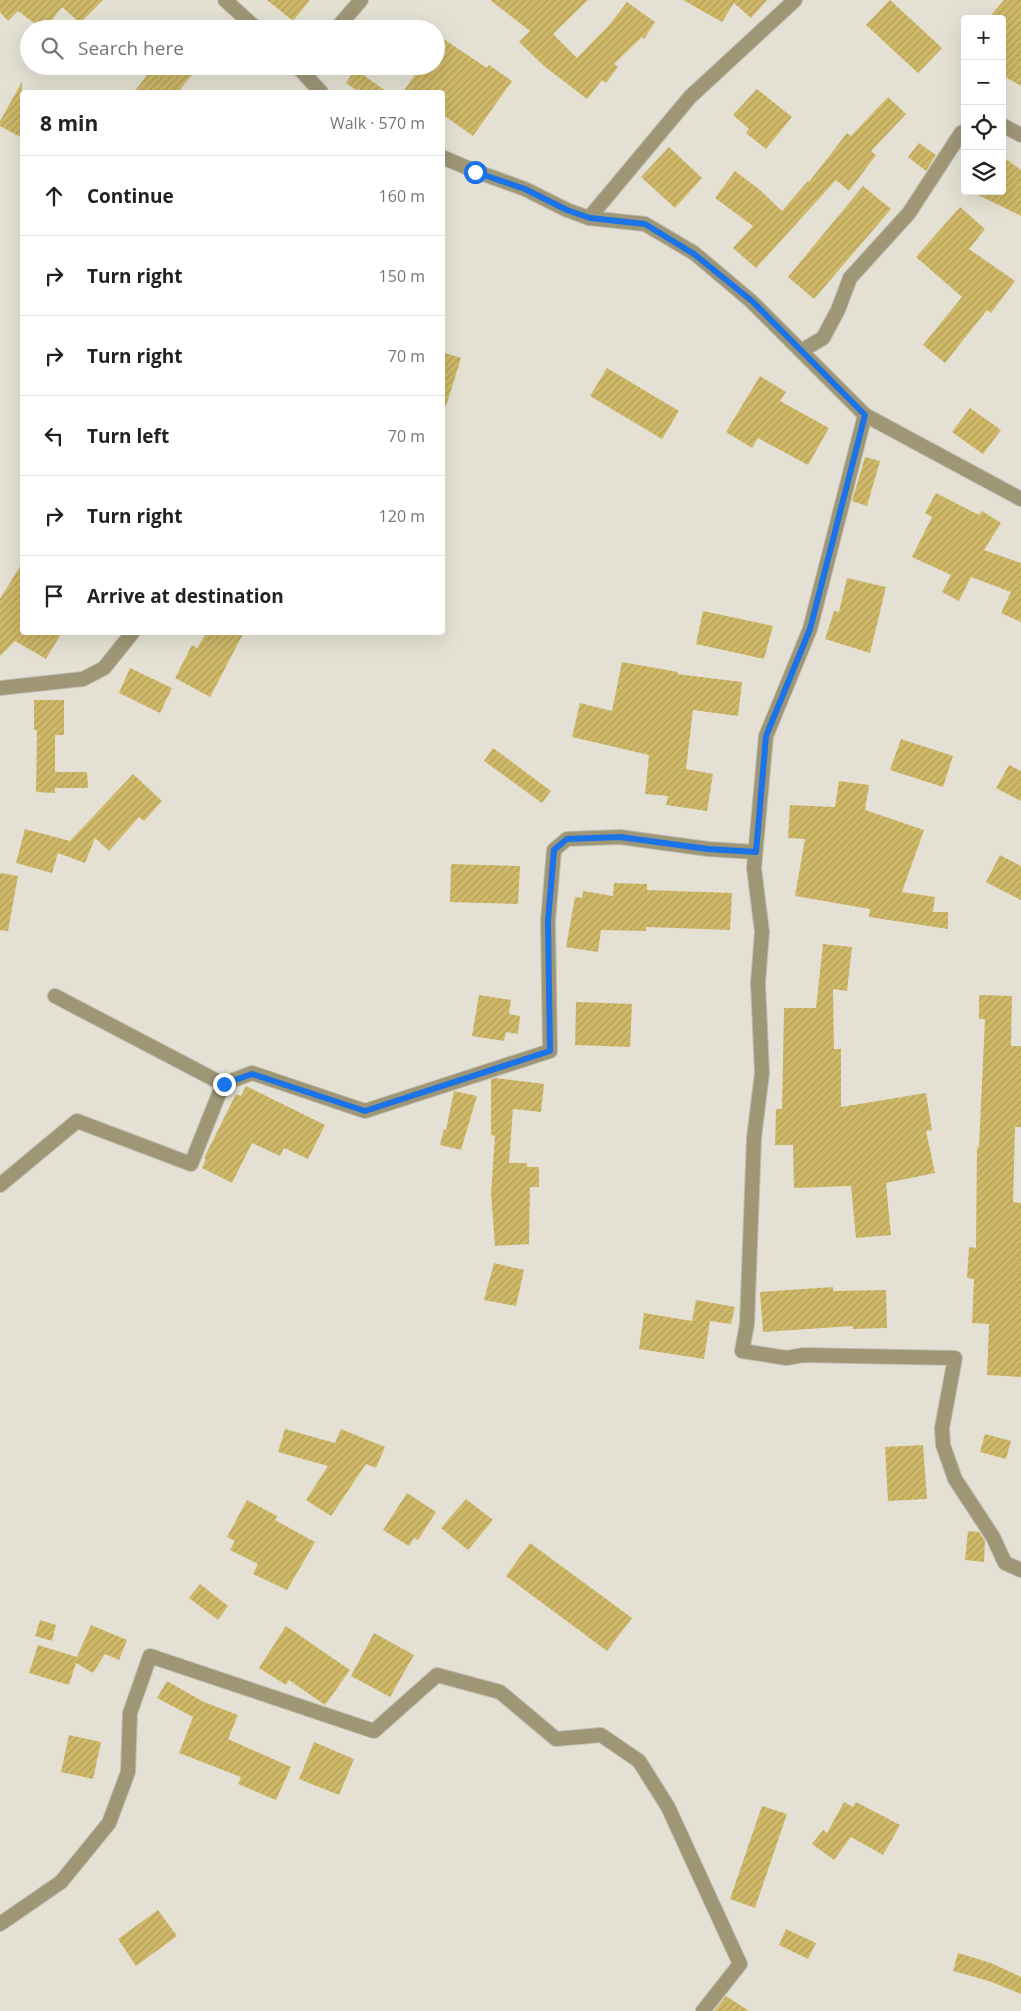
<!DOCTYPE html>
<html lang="en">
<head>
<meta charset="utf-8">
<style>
  body { margin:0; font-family:"Open Sans",sans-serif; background:#f2f2f2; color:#222 }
  .controls { position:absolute; right:15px; top:15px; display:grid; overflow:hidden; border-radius:5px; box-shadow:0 5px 20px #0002 }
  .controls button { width:45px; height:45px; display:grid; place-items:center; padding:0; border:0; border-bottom:1px solid #e0e0e0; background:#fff; color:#222; font:25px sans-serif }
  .stop { position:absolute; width:15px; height:15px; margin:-11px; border:4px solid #1a73e8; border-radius:50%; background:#fff }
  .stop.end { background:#1a73e8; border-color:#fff; box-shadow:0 1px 5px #0008 }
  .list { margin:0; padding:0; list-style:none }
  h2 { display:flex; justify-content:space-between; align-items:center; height:65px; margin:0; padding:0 20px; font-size:21px }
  h2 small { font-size:16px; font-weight:400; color:#767676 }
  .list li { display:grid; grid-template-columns:32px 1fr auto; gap:15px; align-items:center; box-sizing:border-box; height:80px; padding:0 20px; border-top:1px solid #e0e0e0 }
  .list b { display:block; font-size:19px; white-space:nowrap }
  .list em { font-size:16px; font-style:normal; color:#767676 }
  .icon { flex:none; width:28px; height:28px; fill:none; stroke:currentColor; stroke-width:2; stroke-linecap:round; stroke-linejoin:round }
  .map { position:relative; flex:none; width:1021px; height:2011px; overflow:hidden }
  .search { position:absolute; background:#fff; box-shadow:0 5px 20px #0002; left:20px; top:20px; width:425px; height:55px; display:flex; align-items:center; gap:12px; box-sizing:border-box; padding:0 18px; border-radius:28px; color:#767676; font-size:19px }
  .panel { position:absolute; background:#fff; box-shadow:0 5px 20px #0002; left:20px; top:90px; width:425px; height:545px; border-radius:5px }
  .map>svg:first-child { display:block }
</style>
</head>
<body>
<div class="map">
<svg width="1021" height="2011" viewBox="0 0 1021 2011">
  <defs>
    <pattern id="building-hatch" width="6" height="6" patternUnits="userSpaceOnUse" patternTransform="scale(1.25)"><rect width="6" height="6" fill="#cfb969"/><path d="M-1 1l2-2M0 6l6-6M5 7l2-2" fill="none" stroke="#b19e5a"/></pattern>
  </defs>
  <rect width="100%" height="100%" fill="#e4e1d4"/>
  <g fill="url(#building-hatch)">
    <path d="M 0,0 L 103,0 L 80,23 L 62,7 L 45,29 L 42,29 L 18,11 L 8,21 L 0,12 Z"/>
    <path d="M 267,0 L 310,0 L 293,21 Z"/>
    <path d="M 490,0 L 588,0 L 553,34 L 577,58 L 610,24 L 627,2 L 655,22 L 644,39 L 642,37 L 614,64 L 618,67 L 606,83 L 602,80 L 587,99 L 544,66 L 519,42 L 530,31 Z"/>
    <path d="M 683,0 L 767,0 L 751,18 L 734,3 L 722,22 Z"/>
    <path d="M 890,0 L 942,48 L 918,73 L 866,25 Z"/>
    <path d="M 1004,0 L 1021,0 L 1021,86 L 1002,75 L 1002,19 L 988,19 Z"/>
    <path d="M 436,34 L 487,68 L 489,65 L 512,81 L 473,136 L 442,114 L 442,92 L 403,92 L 421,66 L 436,66 Z"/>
    <path d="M 154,66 L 199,66 L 178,92 L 134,92 Z"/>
    <path d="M 355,69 L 387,92 L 359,92 L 346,83 Z"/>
    <path d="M 22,82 L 22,138 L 0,126 L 0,121 Z"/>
    <path d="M 757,89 L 792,117 L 766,149 L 746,133 L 749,129 L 733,115 Z"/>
    <path d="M 888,97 L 906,114 L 871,151 L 876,155 L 849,191 L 836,180 L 756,268 L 733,248 L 753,226 L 715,198 L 735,171 L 760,190 L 782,211 L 808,181 L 809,182 L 847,133 L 851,136 Z"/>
    <path d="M 919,143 L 936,155 L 926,171 L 908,157 Z"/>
    <path d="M 669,147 L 702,178 L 675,208 L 641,177 Z"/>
    <path d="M 1002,156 L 1021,170 L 1021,216 L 970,191 L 1002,191 Z"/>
    <path d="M 863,186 L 891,209 L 814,299 L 788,277 Z"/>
    <path d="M 960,207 L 985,229 L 969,249 L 1015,281 L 991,313 L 987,310 L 945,363 L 923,345 L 962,297 L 916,257 Z"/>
    <path d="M 442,352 L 461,358 L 446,406 L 442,405 Z"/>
    <path d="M 607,368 L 679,411 L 662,439 L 590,396 Z"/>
    <path d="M 760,376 L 786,392 L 780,401 L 829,428 L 808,465 L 758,438 L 752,448 L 726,432 Z"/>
    <path d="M 970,408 L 1001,430 L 983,454 L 952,432 Z"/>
    <path d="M 865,457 L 880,461 L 867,506 L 852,501 Z"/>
    <path d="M 936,493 L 979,515 L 982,511 L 1001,523 L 984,550 L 1021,563 L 1021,622 L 1001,613 L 1011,592 L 971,577 L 959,601 L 942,592 L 951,575 L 912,557 L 932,517 L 925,513 Z"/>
    <path d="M 22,563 L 22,632 L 62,632 L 46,659 L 15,641 L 0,656 L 0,599 Z"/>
    <path d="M 847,578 L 886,587 L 870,653 L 825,639 L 834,611 L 839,612 Z"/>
    <path d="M 703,611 L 773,626 L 764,659 L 696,644 Z"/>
    <path d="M 207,632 L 244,632 L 210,697 L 175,678 L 192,645 L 197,648 Z"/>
    <path d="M 622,662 L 678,672 L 677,674 L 742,682 L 738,716 L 693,710 L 686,769 L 713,774 L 707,811 L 666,805 L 668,796 L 645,794 L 649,755 L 572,737 L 580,703 L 612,711 Z"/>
    <path d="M 130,668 L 172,688 L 160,713 L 119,693 Z"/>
    <path d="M 34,700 L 64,700 L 64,735 L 55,735 L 55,772 L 87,772 L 88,788 L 55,788 L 55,793 L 36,792 L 37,730 L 34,730 Z"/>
    <path d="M 901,739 L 953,756 L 943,787 L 890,770 Z"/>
    <path d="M 493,748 L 551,791 L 542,803 L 484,761 Z"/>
    <path d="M 1009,765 L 1021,771 L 1021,801 L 996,788 Z"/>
    <path d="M 133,774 L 162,801 L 144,821 L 139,817 L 109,851 L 95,838 L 85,863 L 58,853 L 52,873 L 16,863 L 25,829 L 70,841 Z"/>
    <path d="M 839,781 L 869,785 L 865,810 L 924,830 L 902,892 L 935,897 L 933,912 L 948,912 L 948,929 L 869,917 L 870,909 L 795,896 L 805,839 L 788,838 L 790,805 L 835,807 Z"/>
    <path d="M 1000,855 L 1021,866 L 1021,900 L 986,882 Z"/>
    <path d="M 451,864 L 520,866 L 518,904 L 450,902 Z"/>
    <path d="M 0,873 L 18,876 L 8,931 L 0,930 Z"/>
    <path d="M 614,883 L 647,884 L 647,890 L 732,893 L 730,930 L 646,927 L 646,931 L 601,930 L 598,952 L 566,947 L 575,897 L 582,898 L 583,891 L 613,896 Z"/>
    <path d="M 823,944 L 852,947 L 847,991 L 833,989 L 834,1049 L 841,1049 L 841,1107 L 926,1093 L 932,1130 L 926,1131 L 935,1173 L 886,1183 L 891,1235 L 856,1238 L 851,1186 L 794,1188 L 793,1145 L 775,1145 L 776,1109 L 782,1109 L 784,1008 L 816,1008 Z"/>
    <path d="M 479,995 L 511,1000 L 509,1014 L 520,1016 L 518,1034 L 506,1032 L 504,1041 L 472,1036 Z"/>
    <path d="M 979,995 L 1012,996 L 1011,1046 L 1021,1046 L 1021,1127 L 1015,1127 L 1013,1202 L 1021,1203 L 1021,1377 L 987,1375 L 989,1324 L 972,1323 L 974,1279 L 967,1278 L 969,1247 L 976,1248 L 977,1147 L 979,1147 L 985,1019 L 979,1019 Z"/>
    <path d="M 576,1002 L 632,1004 L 630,1047 L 575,1045 Z"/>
    <path d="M 495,1078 L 544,1084 L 541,1112 L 513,1109 L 509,1163 L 527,1163 L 527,1167 L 539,1167 L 539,1187 L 530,1187 L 529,1244 L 495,1246 L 491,1193 L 495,1136 L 491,1135 L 491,1079 Z"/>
    <path d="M 246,1086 L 325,1125 L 308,1159 L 284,1148 L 280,1156 L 252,1143 L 232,1183 L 202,1168 L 206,1159 L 204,1158 L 236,1094 L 241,1096 Z"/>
    <path d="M 454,1091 L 477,1096 L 461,1150 L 440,1145 L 444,1129 L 446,1130 Z"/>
    <path d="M 494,1263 L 524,1270 L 516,1306 L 484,1300 Z"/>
    <path d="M 833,1287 L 833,1291 L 886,1290 L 887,1328 L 853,1329 L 853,1326 L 763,1332 L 760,1292 Z"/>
    <path d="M 696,1300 L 735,1307 L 731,1324 L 710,1321 L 704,1359 L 639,1349 L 644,1313 L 692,1321 Z"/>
    <path d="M 285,1429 L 335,1443 L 341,1429 L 385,1447 L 376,1468 L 366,1464 L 331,1516 L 306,1500 L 328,1466 L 278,1452 Z"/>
    <path d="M 985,1434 L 1011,1441 L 1006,1459 L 980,1452 Z"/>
    <path d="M 923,1445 L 927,1499 L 888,1501 L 885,1447 Z"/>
    <path d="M 407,1493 L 436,1512 L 418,1540 L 414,1538 L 409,1546 L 383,1530 Z"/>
    <path d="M 466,1499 L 493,1520 L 468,1550 L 441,1528 Z"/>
    <path d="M 247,1500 L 277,1516 L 275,1520 L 315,1542 L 287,1590 L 253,1574 L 258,1564 L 230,1550 L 235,1541 L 227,1537 Z"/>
    <path d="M 968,1531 L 979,1532 L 985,1541 L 984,1562 L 965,1560 Z"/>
    <path d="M 530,1543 L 632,1618 L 607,1651 L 506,1576 Z"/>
    <path d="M 200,1584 L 228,1606 L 218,1620 L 189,1598 Z"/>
    <path d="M 40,1620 L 56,1625 L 52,1641 L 35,1636 Z"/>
    <path d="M 91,1625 L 127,1640 L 119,1660 L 105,1654 L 93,1673 L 76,1663 L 69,1685 L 29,1673 L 38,1645 L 77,1657 Z"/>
    <path d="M 286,1626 L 350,1670 L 325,1705 L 289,1680 L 286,1685 L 259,1668 Z"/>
    <path d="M 374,1633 L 414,1655 L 390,1697 L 351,1676 Z"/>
    <path d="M 167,1681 L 204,1702 L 238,1715 L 228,1739 L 291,1767 L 276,1800 L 238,1784 L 241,1777 L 179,1753 L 193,1717 L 157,1698 Z"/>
    <path d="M 69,1735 L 101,1742 L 93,1779 L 61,1772 Z"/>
    <path d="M 314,1742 L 354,1759 L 339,1795 L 299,1779 Z"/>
    <path d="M 844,1802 L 853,1807 L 856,1802 L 900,1825 L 883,1855 L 851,1837 L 834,1860 L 812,1844 L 823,1830 L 827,1833 Z"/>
    <path d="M 762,1806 L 787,1814 L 755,1908 L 730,1899 Z"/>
    <path d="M 158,1910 L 177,1936 L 136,1966 L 118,1939 Z"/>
    <path d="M 786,1929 L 816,1943 L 808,1959 L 779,1945 Z"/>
    <path d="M 958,1953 L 991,1963 L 1021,1977 L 1021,1994 L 989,1981 L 953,1971 Z"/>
    <path d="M 726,1996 L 749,2011 L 714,2011 Z"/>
  </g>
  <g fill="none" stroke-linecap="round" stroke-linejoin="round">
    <defs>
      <g id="minor">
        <path d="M 225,0 L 257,29"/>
        <path d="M 336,29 L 361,0"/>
        <path d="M 297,66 L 321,92"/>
        <path d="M 1002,125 L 1021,135"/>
        <path d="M 442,157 L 475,171 L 525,189 L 567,210 L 589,218 L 645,224 L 694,253 L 751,301 L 865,415 L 1021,499"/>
        <path d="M 589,218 L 690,97 L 795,0"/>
        <path d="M 801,351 L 823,338 L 838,310 L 850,278 L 909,213 L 961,133 L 965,131"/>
        <path d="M 865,415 L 810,629 L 766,736 L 754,868 L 762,932 L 758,983 L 762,1073 L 754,1138 L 747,1324 L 742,1351 L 787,1358 L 803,1355 L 955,1358 L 942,1428 L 943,1445 L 955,1479 L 993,1537 L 1005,1563 L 1021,1570"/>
        <path d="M 0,688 L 83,679 L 104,668 L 133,632"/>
        <path d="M 55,996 L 223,1084 L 252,1073 L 365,1111 L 550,1051 L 548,921 L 554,850 L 567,839 L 620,837 L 708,849 L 755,852"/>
        <path d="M 0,1185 L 77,1121 L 191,1164 L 223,1084"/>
        <path d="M 0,1924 L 61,1882 L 109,1823 L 128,1772 L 130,1713 L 150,1656 L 374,1731 L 437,1675 L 500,1692 L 556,1739 L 601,1735 L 639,1761 L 668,1807 L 740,1964 L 703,2011"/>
      </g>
    </defs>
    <use href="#minor" stroke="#bfbdb1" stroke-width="16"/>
    <use href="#minor" stroke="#9f9676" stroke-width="14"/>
  </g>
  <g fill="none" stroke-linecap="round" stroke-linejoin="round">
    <path stroke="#1a73e8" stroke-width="6" d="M 224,1084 L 252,1074 L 365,1111 L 550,1051 L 548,921 L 554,850 L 567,839 L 620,837 L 708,849 L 756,852 L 766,736 L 810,629 L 865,415 L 752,301 L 694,254 L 645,224 L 590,218 L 567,210 L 525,189 L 475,172"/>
  </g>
</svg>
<div class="controls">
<button>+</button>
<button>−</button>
<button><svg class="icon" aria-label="locate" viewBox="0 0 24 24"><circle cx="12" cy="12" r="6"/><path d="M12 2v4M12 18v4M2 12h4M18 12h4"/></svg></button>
<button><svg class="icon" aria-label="layers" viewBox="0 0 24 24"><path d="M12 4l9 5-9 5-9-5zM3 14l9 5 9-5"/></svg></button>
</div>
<div class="stop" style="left:475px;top:172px"></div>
<div class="stop end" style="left:224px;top:1084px"></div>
<div class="search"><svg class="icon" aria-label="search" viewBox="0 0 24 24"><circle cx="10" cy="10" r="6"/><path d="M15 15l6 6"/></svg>Search here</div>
<section class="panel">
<h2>8 min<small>Walk · 570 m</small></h2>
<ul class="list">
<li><svg class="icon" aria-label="ahead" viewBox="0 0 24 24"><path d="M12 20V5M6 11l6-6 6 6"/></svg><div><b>Continue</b></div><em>160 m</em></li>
<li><svg class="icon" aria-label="right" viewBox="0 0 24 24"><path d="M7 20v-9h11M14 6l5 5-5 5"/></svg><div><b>Turn right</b></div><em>150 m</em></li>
<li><svg class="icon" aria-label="right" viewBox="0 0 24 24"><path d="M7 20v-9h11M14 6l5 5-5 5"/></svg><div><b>Turn right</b></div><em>70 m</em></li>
<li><svg class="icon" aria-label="left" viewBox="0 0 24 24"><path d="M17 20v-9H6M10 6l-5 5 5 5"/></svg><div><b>Turn left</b></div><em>70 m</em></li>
<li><svg class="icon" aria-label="right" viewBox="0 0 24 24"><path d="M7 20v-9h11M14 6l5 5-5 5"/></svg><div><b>Turn right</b></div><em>120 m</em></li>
<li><svg class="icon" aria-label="arrive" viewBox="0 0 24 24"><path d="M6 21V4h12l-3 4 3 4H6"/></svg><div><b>Arrive at destination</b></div></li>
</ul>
</section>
</div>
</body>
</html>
